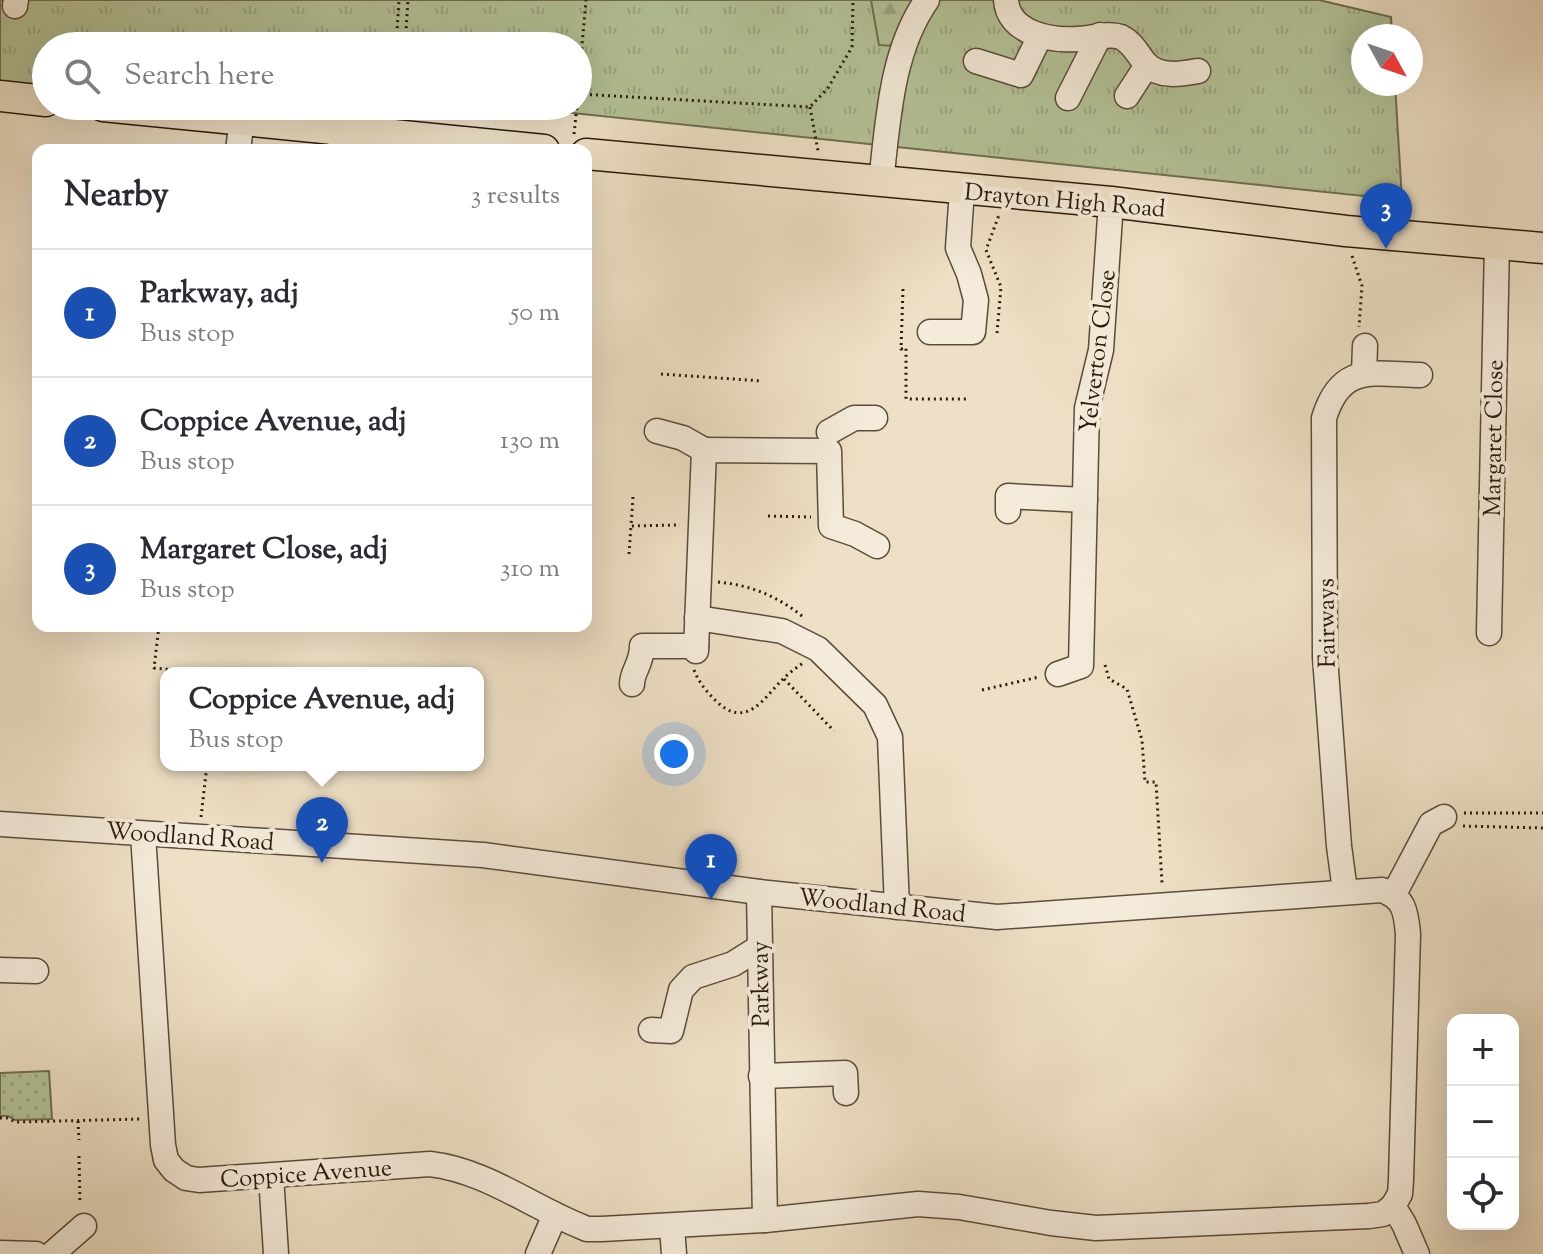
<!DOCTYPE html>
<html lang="en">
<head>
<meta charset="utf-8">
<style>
  body { margin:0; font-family:"Sorts Mill Goudy",serif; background:#f7f7f7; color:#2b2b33 }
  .controls { position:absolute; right:24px; bottom:24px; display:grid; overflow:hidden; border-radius:16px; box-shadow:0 8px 32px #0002 }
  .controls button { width:72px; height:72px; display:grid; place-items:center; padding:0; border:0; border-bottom:2px solid #e1e1e2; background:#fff; color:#2b2b33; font:40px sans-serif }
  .compass { position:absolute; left:1351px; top:24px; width:72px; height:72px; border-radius:50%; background:#fff; box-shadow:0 8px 32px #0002; rotate:130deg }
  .you { position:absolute; left:674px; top:754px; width:28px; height:28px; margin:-20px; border:6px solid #fff; border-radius:50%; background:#1a73e8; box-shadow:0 0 0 12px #1a73e833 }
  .badge { display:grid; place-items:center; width:52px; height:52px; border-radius:50%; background:#8f2418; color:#fff; font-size:26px; font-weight:700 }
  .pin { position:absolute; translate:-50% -66px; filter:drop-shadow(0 2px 4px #0008) }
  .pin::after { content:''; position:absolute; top:42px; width:28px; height:24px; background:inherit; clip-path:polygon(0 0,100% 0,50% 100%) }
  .popup { position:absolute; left:160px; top:667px; width:324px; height:104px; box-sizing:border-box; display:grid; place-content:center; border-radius:16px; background:#fff; filter:drop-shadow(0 2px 6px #0005); font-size:26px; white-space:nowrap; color:#7c7c81 }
  .popup b { font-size:30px; color:#2b2b33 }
  .popup::after { content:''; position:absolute; left:50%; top:100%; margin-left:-16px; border:16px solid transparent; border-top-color:#fff }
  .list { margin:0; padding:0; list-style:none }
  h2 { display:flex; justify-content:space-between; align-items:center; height:104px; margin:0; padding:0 32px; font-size:34px }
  h2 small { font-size:26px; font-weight:400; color:#7c7c81 }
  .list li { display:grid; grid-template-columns:52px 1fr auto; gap:24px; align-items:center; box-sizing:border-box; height:128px; padding:0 32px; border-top:2px solid #e1e1e2 }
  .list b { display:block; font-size:30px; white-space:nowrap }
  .list p { margin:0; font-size:26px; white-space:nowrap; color:#7c7c81 }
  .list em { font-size:26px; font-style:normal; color:#7c7c81 }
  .icon { flex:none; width:44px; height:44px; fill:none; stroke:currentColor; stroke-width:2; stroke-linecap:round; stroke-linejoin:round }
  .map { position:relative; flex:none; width:1543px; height:1254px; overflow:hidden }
  .search { position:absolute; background:#fff; box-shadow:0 8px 32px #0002; left:32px; top:32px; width:560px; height:88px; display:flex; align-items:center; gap:20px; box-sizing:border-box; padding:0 28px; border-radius:44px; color:#7c7c81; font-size:30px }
  .panel { position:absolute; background:#fff; box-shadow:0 8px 32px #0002; left:32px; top:144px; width:560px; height:488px; border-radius:16px }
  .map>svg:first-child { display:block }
</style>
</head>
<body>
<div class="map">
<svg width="1543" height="1254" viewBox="0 0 1543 1254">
  <defs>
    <pattern id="grass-tufts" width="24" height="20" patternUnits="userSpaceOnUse" patternTransform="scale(2)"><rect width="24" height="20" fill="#b4c398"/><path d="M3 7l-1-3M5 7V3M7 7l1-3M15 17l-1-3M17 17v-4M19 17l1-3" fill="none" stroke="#9ba782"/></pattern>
    <pattern id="forest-firs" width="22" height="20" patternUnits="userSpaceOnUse" patternTransform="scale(2)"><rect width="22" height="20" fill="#b4c398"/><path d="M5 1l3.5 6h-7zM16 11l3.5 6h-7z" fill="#9ba782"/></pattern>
    <pattern id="park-dots" width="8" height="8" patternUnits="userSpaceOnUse" patternTransform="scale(2)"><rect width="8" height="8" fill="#b4c398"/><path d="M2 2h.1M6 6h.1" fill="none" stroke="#9ba782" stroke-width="1.8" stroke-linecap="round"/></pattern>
  </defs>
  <rect width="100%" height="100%" fill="#eee0c6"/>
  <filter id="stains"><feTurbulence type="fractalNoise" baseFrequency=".0025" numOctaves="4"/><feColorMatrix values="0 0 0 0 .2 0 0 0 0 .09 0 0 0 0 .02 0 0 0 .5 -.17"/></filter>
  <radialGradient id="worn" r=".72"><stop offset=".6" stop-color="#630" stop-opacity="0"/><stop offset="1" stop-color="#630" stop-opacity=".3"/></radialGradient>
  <g fill="url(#grass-tufts)" stroke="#6f6f52" stroke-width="2">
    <path d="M 0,0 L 1319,0 L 1391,17 L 1392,36 L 1363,36 L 1363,84 L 1395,84 L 1402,200 L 506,106 L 578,106 L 578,46 L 46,46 L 46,87 L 0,83 Z"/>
    <path d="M 263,106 L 358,106 L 348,114 Z"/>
  </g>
  <path fill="url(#forest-firs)" stroke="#6f6f52" stroke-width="2" d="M 919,0 L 894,46 L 879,45 L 871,0 Z"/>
  <path fill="url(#park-dots)" stroke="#6f6f52" stroke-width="2" d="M 49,1071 L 52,1119 L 15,1120 L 8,1116 L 0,1116 L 0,1073 Z"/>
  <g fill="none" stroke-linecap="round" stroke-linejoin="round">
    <defs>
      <g id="minor">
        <path d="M 1006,0 C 1008,33 1050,41 1078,39 C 1092,39 1107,32 1121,37 C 1133,43 1138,55 1146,64 C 1160,78 1181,74 1198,71"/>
        <path d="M 15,6 L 16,0"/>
        <path d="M 976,61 L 1021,75 L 1040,36"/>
        <path d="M 1127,96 L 1147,65"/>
        <path d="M 1068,98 L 1100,35"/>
        <path d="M 238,150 L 242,120"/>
        <path d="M 340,150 L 342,130"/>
        <path d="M 881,182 C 888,122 891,51 927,0"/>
        <path d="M 930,332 L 973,332 L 976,300 L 969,274 L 958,248 L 962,190"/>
        <path d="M 1364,374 L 1365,346"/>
        <path d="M 657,431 L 683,438 L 704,450"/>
        <path d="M 829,432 L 854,418 L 875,418"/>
        <path d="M 1008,511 L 1008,496 L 1085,500"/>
        <path d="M 697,618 L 782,631 L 818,649 L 875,705 L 890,737 L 897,907"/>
        <path d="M 1489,633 L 1497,243"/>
        <path d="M 696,651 L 704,450 L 829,451 L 831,526 L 855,534 L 877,546"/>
        <path d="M 1058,674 L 1081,666 L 1087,408 L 1101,350 L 1111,202"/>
        <path d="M 632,684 C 632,671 642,664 642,646 L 696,646"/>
        <path d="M 0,824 L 483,855 L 759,892 L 997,917 L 1382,890 C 1404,898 1406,911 1408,934 L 1401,1180 L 1400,1194 L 1393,1206 L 1404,1224 L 1417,1254"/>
        <path d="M 143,834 L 163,1145 L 166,1160 L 174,1170 L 186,1178 L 199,1180 L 430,1164 C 482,1170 525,1202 573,1223 L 587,1229 L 602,1229 L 765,1220 L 918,1204 L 959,1207 L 1051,1223 L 1096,1228 L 1369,1216 L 1383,1214 L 1393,1206"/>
        <path d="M 1345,891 L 1339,846 L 1325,657 L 1324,418 C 1341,363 1372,374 1420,375"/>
        <path d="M 759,892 L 765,1220"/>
        <path d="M 1394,894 L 1431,824 L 1444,817"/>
        <path d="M 0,970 L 36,971"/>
        <path d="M 651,1030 L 671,1031 L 681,990 L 693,977 L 733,964 L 760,947"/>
        <path d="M 761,1076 L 845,1073 L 846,1093"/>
        <path d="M 271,1176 L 276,1254"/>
        <path d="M 672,1227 L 674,1254"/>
        <path d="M 0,1253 L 36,1254"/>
        <path d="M 52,1254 L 84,1226"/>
        <path d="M 538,1254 L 555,1215"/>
      </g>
      <g id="major">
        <path d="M 0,96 L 46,101"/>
        <path d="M 103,106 L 544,150"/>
        <path d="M 586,154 L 1111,202 L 1346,231 L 1543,248"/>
      </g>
    </defs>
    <use href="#minor" stroke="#5b4c3a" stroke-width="27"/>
    <use href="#major" stroke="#2a1b0b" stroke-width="33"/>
    <g stroke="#2a1b0b" stroke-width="3" stroke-dasharray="2 4" stroke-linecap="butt">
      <path d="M 396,46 L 399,0"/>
      <path d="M 405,46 L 408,0"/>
      <path d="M 578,91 L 586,0"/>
      <path d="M 578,94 L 810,107 L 828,88 L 852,47 L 853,0"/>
      <path d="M 810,107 L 818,151"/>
      <path d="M 574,134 L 577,106"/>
      <path d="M 1352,256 L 1362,286 L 1359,327"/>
      <path d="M 903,289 L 901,349 L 906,348 L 906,399 L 967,399"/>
      <path d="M 997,333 L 1001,287 L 986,250 L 999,215"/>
      <path d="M 661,374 L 762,381"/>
      <path d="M 633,497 L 631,526 L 680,525"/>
      <path d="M 768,516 L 811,517"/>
      <path d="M 629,554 L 631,526"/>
      <path d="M 718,582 C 750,585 777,596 802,616"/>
      <path d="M 159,626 L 154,668 L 204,673"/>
      <path d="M 1105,665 L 1109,679 L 1127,689 L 1142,740 L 1145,782 L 1156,782 L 1162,883"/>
      <path d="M 694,670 C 699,683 707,692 716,701 C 746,730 763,699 783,679 C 789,673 796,668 803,663"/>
      <path d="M 784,679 L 834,731"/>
      <path d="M 982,690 L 1039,677"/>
      <path d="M 1464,813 L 1543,813"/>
      <path d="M 201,817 L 207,765"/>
      <path d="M 1463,826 L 1543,828"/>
      <path d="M 0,1118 L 7,1118 L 16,1122 L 142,1119"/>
      <path d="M 78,1121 L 79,1140"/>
      <path d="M 79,1156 L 80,1204"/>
    </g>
    <use href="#minor" stroke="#f4ebda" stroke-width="24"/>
    <use href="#major" stroke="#eee0c6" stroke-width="30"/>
  </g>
  <g text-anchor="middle" stroke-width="8" stroke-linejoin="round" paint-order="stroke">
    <g font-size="24" fill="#2a1b0b" stroke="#f4ebda">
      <text transform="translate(1065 200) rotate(5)" y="8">Drayton High Road</text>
      <text transform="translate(1097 351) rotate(-83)" y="8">Yelverton Close</text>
      <text transform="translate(1493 438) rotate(-89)" y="8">Margaret Close</text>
      <text transform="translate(1326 623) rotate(-91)" y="8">Fairways</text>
      <text transform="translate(190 836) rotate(4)" y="8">Woodland Road</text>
      <text transform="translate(882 905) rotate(6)" y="8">Woodland Road</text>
      <text transform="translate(760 984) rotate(-91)" y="8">Parkway</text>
      <text transform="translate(306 1173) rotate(-4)" y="8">Coppice Avenue</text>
    </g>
  </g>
  <rect width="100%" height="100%" filter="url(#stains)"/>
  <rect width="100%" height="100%" fill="url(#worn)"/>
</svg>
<div class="controls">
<button>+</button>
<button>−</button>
<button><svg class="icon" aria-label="locate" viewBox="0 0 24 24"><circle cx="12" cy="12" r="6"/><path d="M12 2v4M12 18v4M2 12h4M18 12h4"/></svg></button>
</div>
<svg class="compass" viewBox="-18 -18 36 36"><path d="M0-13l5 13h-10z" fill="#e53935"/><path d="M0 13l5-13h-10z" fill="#7c7c81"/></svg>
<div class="you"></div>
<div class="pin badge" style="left:711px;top:900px;background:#1a4fb4">1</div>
<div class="pin badge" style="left:322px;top:863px;background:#1a4fb4">2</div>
<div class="popup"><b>Coppice Avenue, adj</b>Bus stop</div>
<div class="pin badge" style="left:1386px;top:249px;background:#1a4fb4">3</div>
<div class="search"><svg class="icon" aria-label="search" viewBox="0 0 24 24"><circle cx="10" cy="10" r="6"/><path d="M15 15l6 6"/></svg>Search here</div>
<section class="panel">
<h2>Nearby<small>3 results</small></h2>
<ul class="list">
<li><span class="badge" style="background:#1a4fb4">1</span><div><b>Parkway, adj</b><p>Bus stop</p></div><em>50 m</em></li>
<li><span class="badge" style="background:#1a4fb4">2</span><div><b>Coppice Avenue, adj</b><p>Bus stop</p></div><em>130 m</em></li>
<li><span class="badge" style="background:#1a4fb4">3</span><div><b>Margaret Close, adj</b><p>Bus stop</p></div><em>310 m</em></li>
</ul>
</section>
</div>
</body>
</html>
